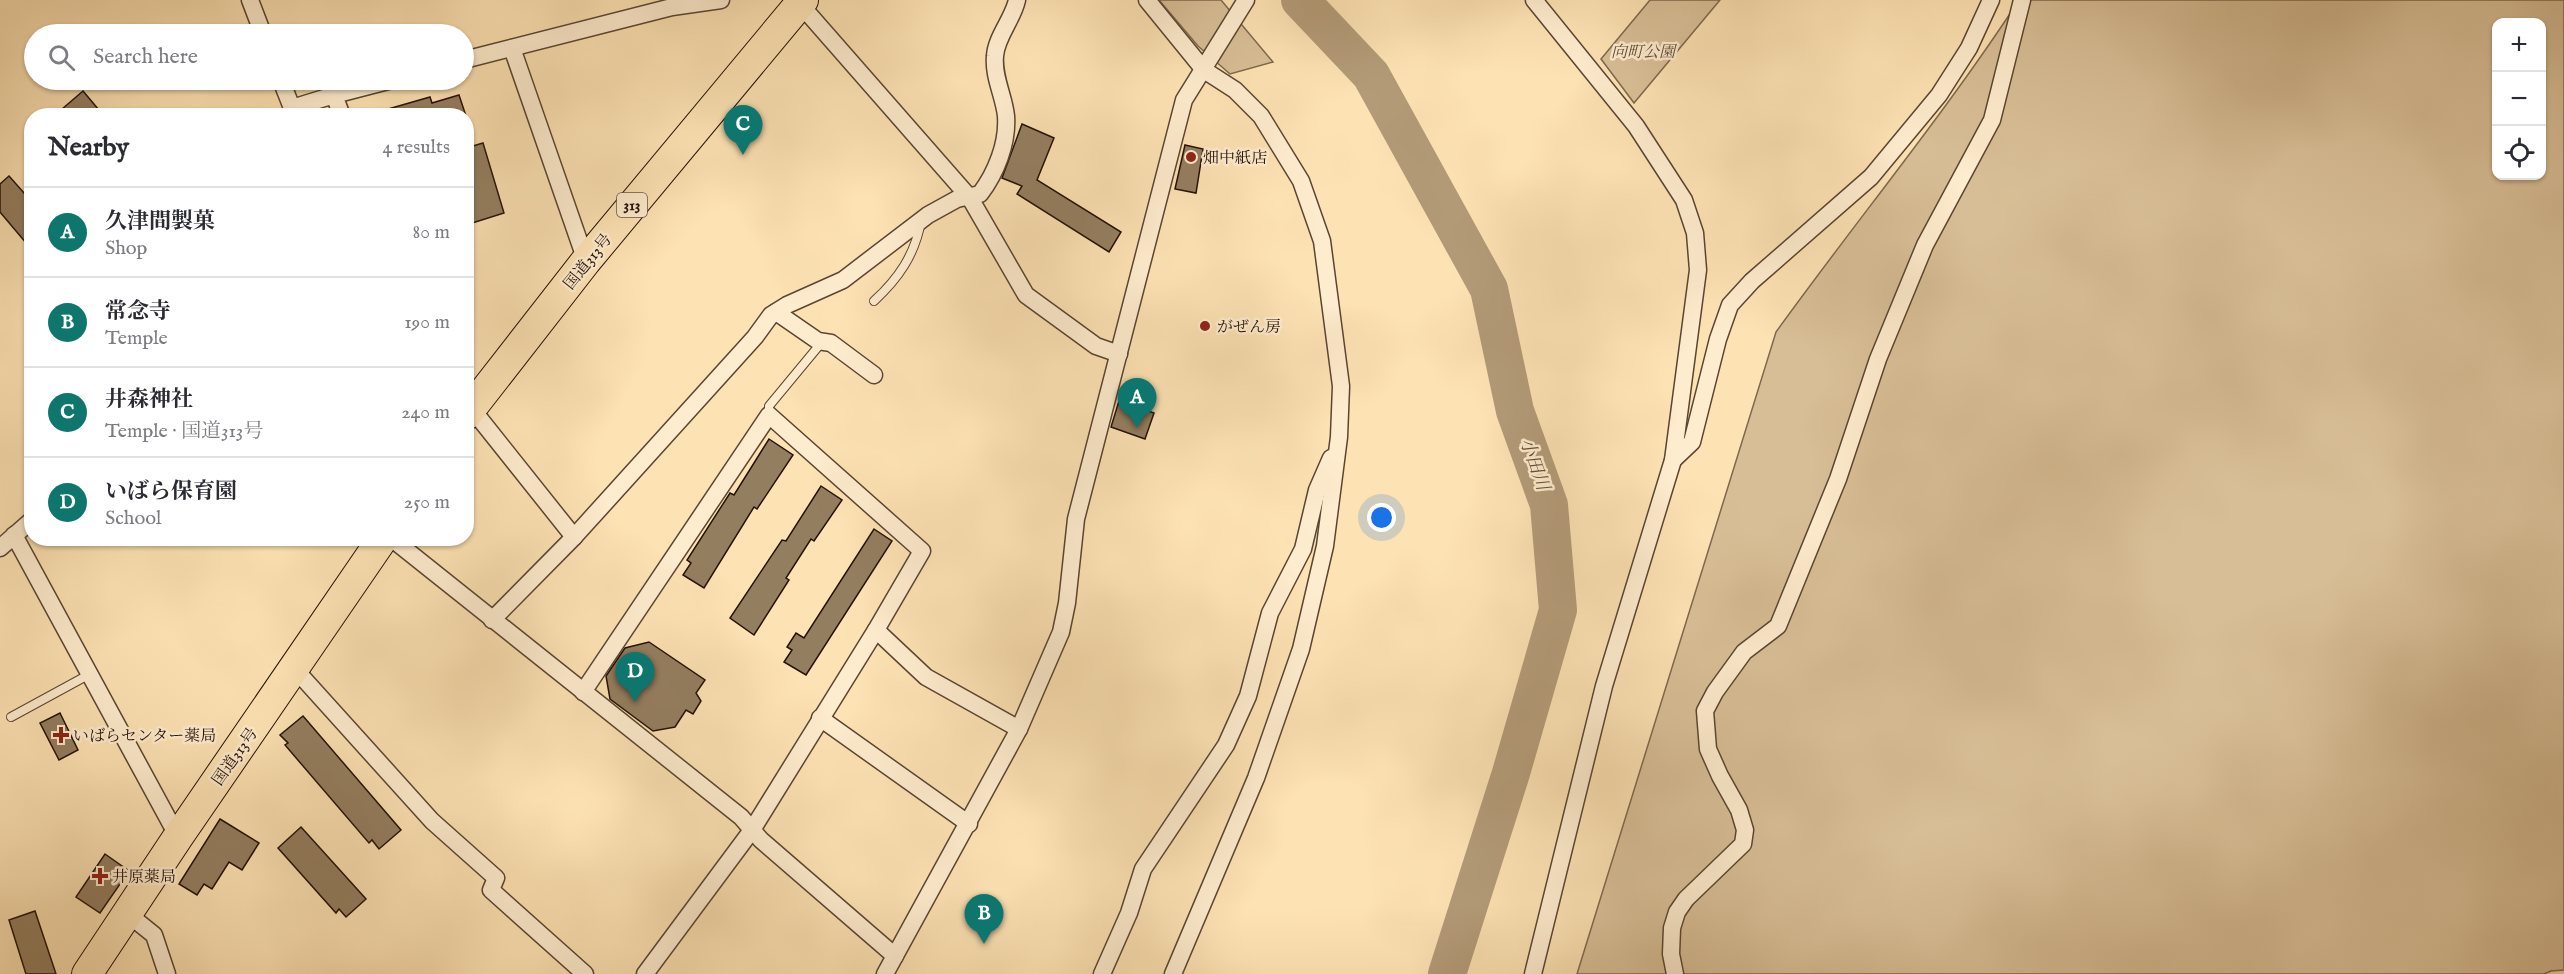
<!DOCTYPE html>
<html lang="en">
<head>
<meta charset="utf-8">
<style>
  body { margin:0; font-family:"IM FELL English","Noto Serif JP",serif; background:#f7f7f7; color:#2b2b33 }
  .controls { position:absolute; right:18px; top:18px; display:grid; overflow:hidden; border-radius:12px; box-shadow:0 2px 4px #0004 }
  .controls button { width:54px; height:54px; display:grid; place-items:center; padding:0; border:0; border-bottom:2px solid #e1e1e2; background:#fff; color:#2b2b33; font:30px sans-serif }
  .you { position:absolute; left:1382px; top:518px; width:21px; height:21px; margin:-15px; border:4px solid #fff; border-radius:50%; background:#1a73e8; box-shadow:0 0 0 9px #1a73e833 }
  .badge { display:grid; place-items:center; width:39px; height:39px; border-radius:50%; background:#0f766e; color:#fff; font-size:20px; font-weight:700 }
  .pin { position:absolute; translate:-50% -50px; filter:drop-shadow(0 2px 3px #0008) }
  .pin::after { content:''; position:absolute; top:32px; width:21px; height:18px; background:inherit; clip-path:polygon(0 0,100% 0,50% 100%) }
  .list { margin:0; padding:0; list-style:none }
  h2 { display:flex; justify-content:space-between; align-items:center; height:78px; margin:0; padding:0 24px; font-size:26px }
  h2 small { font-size:20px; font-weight:400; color:#7c7c81 }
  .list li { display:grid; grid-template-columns:39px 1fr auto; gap:18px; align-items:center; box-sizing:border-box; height:90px; padding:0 24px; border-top:2px solid #e1e1e2 }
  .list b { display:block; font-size:22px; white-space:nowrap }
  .list p { margin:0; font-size:20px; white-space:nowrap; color:#7c7c81 }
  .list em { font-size:20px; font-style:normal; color:#7c7c81 }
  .icon { flex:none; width:33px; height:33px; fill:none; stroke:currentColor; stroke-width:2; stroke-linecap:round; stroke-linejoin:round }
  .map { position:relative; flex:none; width:2564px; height:974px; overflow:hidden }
  .search { position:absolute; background:#fff; box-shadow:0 2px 4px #0004; left:24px; top:24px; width:450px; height:66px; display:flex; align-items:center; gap:15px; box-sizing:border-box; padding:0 21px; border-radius:33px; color:#7c7c81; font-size:22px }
  .panel { position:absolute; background:#fff; box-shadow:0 2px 4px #0004; left:24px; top:108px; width:450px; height:438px; border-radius:24px }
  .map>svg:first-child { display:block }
</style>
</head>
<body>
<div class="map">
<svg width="2564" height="974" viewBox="0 0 2564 974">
  <rect width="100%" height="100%" fill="#fde2b3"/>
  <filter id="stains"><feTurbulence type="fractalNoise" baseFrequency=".00333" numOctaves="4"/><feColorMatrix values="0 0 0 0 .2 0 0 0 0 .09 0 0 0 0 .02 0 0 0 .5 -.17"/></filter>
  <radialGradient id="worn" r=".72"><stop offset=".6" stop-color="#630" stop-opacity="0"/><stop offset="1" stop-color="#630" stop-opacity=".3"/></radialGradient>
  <g fill="#d8be96" stroke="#7e684e" stroke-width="1.5" fill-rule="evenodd">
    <path d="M 1159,0 L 1221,0 L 1273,62 L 1230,74 L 1198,46 Z"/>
    <path d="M 1650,0 L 1720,0 L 1634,103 L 1601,59 Z"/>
    <path d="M 2019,0 L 2564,0 L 2564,970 L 2551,971 L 2544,974 L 1577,974 L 1776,332 C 1856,221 1944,115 2019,0 ZM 2496,22 L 2542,22 L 2542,176 L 2496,176 Z"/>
  </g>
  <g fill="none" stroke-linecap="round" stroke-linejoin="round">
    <path stroke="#b39b78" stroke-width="38" d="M 1300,0 L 1371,75 L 1489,289 L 1515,411 L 1549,505 L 1558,610 L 1511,773 L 1447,974"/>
  </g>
  <g fill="#947e60" stroke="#231106" stroke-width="1.5">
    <path d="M 83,91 L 104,116 L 54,116 Z"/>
    <path d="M 459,95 L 466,116 L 381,116 L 381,111 L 430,97 L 432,103 Z"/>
    <path d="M 1022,124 L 1054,138 L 1037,180 L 1121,232 L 1109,252 L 1017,194 L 1022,186 L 1002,178 Z"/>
    <path d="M 483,143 L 504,213 L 466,225 L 466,148 Z"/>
    <path d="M 1185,145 L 1203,149 L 1196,193 L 1175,189 Z"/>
    <path d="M 9,176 L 32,202 L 32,250 L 0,212 L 0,184 Z"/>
    <path d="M 1119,401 L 1154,413 L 1145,439 L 1111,427 Z"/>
    <path d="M 769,439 L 793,455 L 757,509 L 754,507 L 704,588 L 683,575 L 691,563 L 687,560 L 730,493 L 734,495 Z"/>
    <path d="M 821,486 L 842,500 L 814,541 L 811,539 L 786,578 L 789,580 L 754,635 L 730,618 L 782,540 L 786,541 Z"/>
    <path d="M 874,529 L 892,541 L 806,675 L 784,662 L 792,650 L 787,647 L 796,633 L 804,638 Z"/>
    <path d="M 649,642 L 705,680 L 696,693 L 701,701 L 693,714 L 686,710 L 675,727 L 653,731 L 610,699 L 606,676 L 625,648 Z"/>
    <path d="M 60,713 L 78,750 L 59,760 L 40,723 Z"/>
    <path d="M 303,716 L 401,830 L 379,849 L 372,840 L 369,843 L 285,745 L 288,743 L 280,735 Z"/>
    <path d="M 220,819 L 259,843 L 242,870 L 229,862 L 212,889 L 204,884 L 197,895 L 179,884 Z"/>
    <path d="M 301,827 L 366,899 L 346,917 L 339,909 L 336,913 L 278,848 Z"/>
    <path d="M 105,854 L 129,871 L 100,913 L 76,897 Z"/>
    <path d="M 35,911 L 56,974 L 26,974 L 9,920 Z"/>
  </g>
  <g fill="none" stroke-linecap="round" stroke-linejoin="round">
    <defs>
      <g id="lane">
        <path d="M 874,301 C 898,279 915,255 921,221"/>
        <path d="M 769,415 L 769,406 L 822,342"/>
        <path d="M 11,717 L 90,674"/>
      </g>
      <g id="street">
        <path d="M 250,0 L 263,34"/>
        <path d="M 1147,0 L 1204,70 L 1235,90 L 1261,116 L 1301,181 L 1322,241 L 1341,386 L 1339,437 L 1325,546 L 1301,649 L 1256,778 L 1173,974"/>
        <path d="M 800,4 L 970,198 L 1026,295 L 1096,346 L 1119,354"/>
        <path d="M 512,48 L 586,261"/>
        <path d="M 464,60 L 672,7 L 721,0"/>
        <path d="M 281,80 L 292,108 L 334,95"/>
        <path d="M 342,116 L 334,95 L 392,80"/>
        <path d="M 776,312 L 818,341 L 831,343 L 874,375"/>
        <path d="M 468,404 L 574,537"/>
        <path d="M 1673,460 L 1692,442 L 1718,339 L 1730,305 L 1752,281 L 1871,177 L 1939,95 L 1969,48 L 1991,0"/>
        <path d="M 14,535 L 178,837"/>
        <path d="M 391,538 L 741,817 L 761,840 L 895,956"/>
        <path d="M 0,548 L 32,520"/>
        <path d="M 492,620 L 574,537 L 755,337 L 771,315 L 787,305 L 843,280 L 928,215 L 957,199 L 980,194 C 996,173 1008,143 1006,116 C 1004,96 993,77 995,56 C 996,37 1013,19 1017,0"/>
        <path d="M 294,668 L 432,821 L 496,878 L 491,890 L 585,974"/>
        <path d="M 583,692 L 769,415 L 922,551 L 876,630"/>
        <path d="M 820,718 L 969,824"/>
        <path d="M 128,914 L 154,935 L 167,974"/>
        <path d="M 645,974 L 752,830 L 876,630 L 926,677 L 1019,729"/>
        <path d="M 885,974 L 1019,729 L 1061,632 L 1067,603 L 1076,519 L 1184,100 L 1246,0"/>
        <path d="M 1102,974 L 1129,913 L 1143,869 L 1226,745 L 1248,696 L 1270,613 L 1303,549 L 1317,490 L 1331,458"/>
        <path d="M 1533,974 L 1604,686 L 1673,460 L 1698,270 L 1695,233 L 1684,200 L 1636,126 L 1534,0"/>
        <path d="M 1675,974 L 1671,954 L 1672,928 L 1677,912 L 1686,899 L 1743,844 L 1745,830 L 1739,810 L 1720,776 L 1708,749 L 1705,711 L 1715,692 L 1744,652 L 1778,626 L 1838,479 L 1878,359 L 1925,245 L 1992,120 L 2022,0"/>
      </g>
      <g id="highway">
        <path d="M 466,415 L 586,261 L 803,0"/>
        <path d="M 87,974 L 178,837 L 383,538"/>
      </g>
    </defs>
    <use href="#lane" stroke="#5a4531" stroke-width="10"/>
    <use href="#street" stroke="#5a4531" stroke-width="19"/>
    <use href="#highway" stroke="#231106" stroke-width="32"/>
    <use href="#lane" stroke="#feecce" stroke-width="8"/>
    <use href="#street" stroke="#feecce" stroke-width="16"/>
    <use href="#highway" stroke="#fde2b3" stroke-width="30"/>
  </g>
  <g fill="#8f2418" stroke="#feecce" stroke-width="2">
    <circle cx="1191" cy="157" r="6"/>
    <circle cx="1205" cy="326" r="6"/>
    <path d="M58 726h6v6h6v6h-6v6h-6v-6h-6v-6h6z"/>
    <path d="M97 867h6v6h6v6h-6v6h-6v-6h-6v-6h6z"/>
  </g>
  <g text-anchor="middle" stroke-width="5" stroke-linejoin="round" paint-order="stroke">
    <rect fill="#feecce" stroke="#655342" stroke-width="1.5" x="617" y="193" width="30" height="24" rx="4.5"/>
    <g font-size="15" font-weight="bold" fill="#231106">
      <text x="632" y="210">313</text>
    </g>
    <g font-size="16" font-style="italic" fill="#624e38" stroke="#feecce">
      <text x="1643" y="57">向町公園</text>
    </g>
    <g font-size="16" fill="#231106" stroke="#feecce" text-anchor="start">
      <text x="1203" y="163">畑中紙店</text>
      <text x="1217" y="332">がぜん房</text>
      <text x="73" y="741">いばらセンター薬局</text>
      <text x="112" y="882">井原薬局</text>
    </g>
    <g font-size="16" fill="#231106" stroke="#feecce">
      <text transform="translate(587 261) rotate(-51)" y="6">国道313号</text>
      <text transform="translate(234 756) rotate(-55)" y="6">国道313号</text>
    </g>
    <g font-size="18" font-style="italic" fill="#644f39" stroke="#feecce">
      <text transform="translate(1535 464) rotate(70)" y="6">小田川</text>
    </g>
  </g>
  <rect width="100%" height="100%" filter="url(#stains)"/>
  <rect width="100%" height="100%" fill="url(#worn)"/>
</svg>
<div class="controls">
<button>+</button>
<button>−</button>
<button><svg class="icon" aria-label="locate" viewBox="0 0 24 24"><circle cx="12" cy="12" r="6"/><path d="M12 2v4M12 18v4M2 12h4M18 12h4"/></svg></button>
</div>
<div class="you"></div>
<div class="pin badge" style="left:1137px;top:428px">A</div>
<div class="pin badge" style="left:984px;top:944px">B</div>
<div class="pin badge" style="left:743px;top:155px">C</div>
<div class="pin badge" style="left:635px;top:702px">D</div>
<div class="search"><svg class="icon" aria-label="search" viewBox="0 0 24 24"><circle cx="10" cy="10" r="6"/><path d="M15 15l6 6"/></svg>Search here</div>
<section class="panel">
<h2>Nearby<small>4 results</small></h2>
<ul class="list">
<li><span class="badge">A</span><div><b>久津間製菓</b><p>Shop</p></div><em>80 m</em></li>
<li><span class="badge">B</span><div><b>常念寺</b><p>Temple</p></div><em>190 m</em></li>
<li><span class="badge">C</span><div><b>井森神社</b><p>Temple · 国道313号</p></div><em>240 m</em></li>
<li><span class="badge">D</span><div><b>いばら保育園</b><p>School</p></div><em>250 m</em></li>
</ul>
</section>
</div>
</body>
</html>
